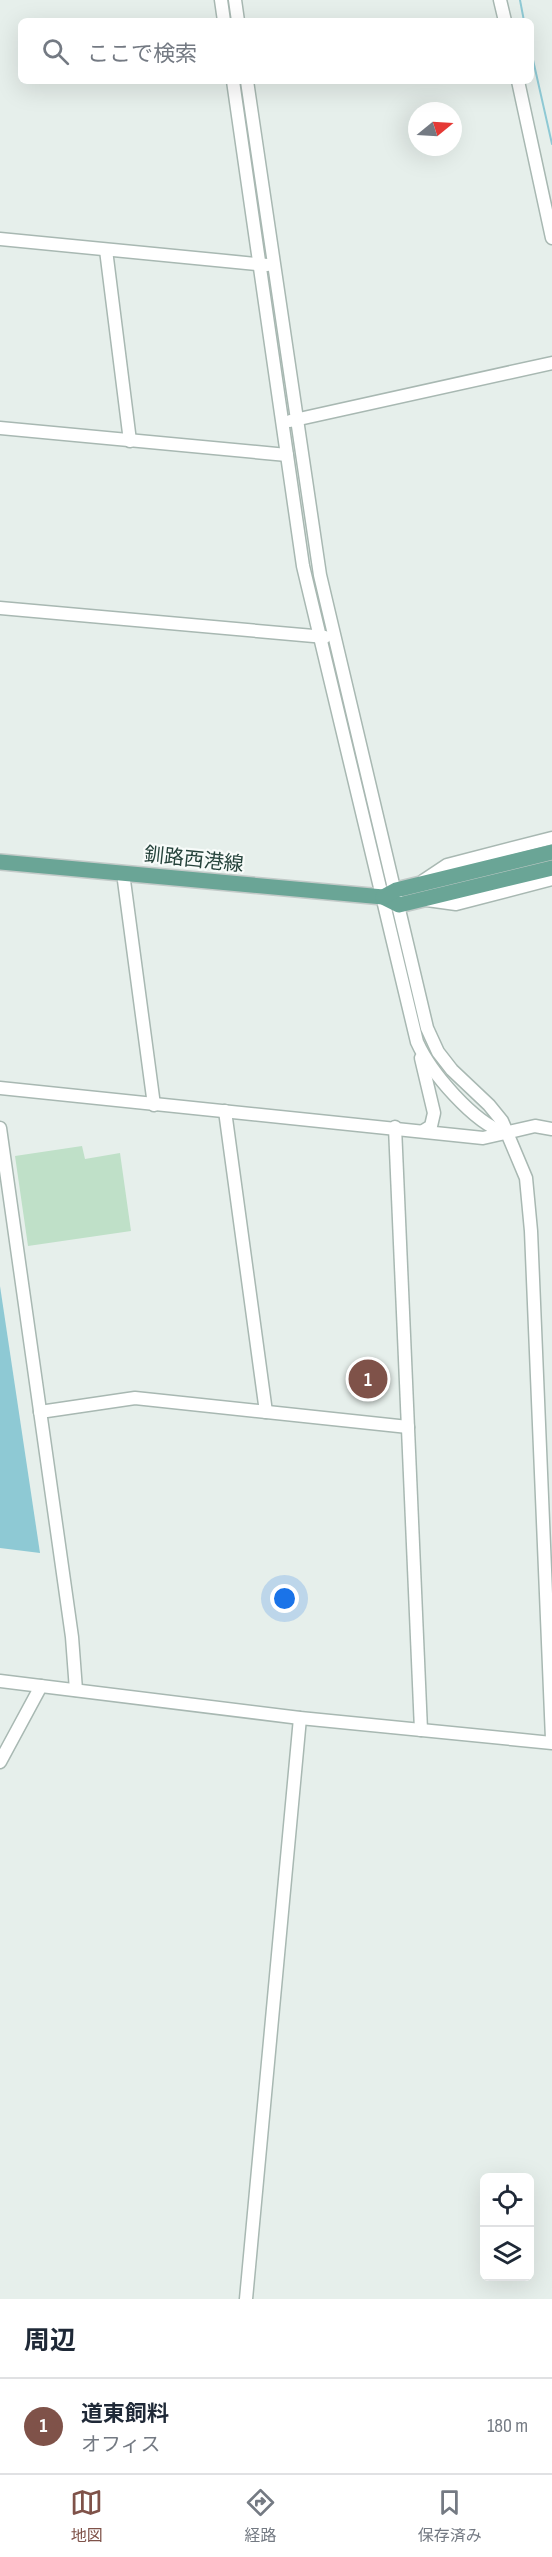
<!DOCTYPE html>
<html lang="ja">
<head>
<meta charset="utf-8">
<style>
  body { margin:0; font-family:"Sofia Sans Condensed","Noto Sans JP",sans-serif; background:#f2f2f3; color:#1f2937 }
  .controls { position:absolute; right:18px; bottom:18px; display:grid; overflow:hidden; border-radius:9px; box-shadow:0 6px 24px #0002 }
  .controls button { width:54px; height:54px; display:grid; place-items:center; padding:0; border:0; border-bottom:2px solid #e0e1e3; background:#fff; color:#1f2937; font:30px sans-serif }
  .compass { position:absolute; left:408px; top:102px; width:54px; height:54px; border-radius:50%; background:#fff; box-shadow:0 6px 24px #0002; rotate:72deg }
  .you { position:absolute; left:285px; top:1599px; width:21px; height:21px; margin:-15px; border:4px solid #fff; border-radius:50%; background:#1a73e8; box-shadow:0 0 0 9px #1a73e833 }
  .badge { display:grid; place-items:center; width:39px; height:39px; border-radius:50%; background:#7f5249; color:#fff; font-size:20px; font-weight:700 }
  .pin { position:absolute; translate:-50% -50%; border:3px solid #fff; box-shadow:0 2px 6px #0006 }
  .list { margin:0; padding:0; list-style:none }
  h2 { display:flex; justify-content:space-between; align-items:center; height:78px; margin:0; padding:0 24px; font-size:26px }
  h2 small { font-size:20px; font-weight:400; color:#747a83 }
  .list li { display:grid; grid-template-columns:39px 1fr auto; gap:18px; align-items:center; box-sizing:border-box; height:96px; padding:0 24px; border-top:2px solid #e0e1e3 }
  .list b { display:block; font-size:22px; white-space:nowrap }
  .list p { margin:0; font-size:20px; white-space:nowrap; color:#747a83 }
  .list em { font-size:20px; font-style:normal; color:#747a83 }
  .icon { flex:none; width:33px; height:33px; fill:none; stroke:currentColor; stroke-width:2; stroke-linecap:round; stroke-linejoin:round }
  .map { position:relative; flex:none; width:552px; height:2299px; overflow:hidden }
  .search { position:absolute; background:#fff; box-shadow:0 6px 24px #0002; left:18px; right:18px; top:18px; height:66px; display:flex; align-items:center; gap:15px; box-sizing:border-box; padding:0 21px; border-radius:9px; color:#747a83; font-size:22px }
  .sheet { height:174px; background:#fff }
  nav { display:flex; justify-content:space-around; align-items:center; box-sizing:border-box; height:84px; border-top:2px solid #e0e1e3; background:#fff; font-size:16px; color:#747a83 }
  nav a { display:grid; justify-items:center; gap:3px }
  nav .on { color:#7f5249 }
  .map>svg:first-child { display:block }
</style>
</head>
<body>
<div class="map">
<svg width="552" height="2299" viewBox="0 0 552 2299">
  <rect width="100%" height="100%" fill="#e6efeb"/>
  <path fill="#bfe0c8" d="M 82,1146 L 85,1159 L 120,1153 L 131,1231 L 28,1246 L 15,1156 Z"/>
  <path fill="#8ec9d4" d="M 0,1286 L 40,1553 L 0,1548 Z"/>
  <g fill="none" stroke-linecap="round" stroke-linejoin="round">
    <g stroke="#8ec9d4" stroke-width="2">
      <path d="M 520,0 L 524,21"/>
      <path d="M 531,51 L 552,144"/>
    </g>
    <defs>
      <g id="minor">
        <path d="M 221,0 L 224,21"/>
        <path d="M 235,0 L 238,21"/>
        <path d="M 500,0 L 505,21"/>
        <path d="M 233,81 L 303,566 L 417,1042 C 431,1073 473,1122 505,1133"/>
        <path d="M 247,81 L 320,575 L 427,1028 L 438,1052 L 452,1070 L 489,1105 L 502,1121 L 526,1178 L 531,1231 L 552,1739"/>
        <path d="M 518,81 L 552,238"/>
        <path d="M 0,239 L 267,265"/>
        <path d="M 106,250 L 130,441"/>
        <path d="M 290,421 L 552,363"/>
        <path d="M 0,428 L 287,455"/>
        <path d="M 0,608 L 325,637"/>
        <path d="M 123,873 L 154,1105"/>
        <path d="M 423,881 L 447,865 L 552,838"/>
        <path d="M 427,900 L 456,904 L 552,879"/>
        <path d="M 421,1058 L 434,1113 L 431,1126 L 423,1131"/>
        <path d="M 0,1088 L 483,1138 L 535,1126 L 552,1129"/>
        <path d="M 225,1111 L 266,1412"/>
        <path d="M 395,1127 L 421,1730"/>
        <path d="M 0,1128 L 72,1637 L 76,1690"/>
        <path d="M 40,1412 L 135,1398 L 408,1427"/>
        <path d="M 0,1681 L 300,1718 L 552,1743"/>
        <path d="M 0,1762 L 41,1686"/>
        <path d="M 246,2299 L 300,1718"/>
      </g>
      <g id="major">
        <path d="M 0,862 L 383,897 L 399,905 L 552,868"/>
        <path d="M 383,897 L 396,890 L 552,852"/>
      </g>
    </defs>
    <use href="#minor" stroke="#a8b8b2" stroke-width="15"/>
    <use href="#major" stroke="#c2cac8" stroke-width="18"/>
    <use href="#minor" stroke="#fff" stroke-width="12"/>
    <use href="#major" stroke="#6aa596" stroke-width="15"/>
  </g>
  <g text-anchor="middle" stroke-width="4.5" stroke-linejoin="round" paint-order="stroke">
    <g font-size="20" fill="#24423a" stroke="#f7fbf9">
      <text transform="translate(194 859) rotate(6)" y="7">釧路西港線</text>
    </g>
  </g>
</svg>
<div class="controls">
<button><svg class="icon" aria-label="locate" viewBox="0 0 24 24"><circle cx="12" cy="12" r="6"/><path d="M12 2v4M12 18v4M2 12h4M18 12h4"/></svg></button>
<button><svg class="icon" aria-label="layers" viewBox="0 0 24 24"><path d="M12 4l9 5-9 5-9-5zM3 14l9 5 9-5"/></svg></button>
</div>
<svg class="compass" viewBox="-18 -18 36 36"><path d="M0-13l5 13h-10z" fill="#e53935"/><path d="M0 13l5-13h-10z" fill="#747a83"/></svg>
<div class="you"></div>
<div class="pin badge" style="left:368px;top:1379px">1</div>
<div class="search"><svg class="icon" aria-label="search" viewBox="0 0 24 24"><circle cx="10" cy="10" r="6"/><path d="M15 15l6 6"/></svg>ここで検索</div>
</div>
<section class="sheet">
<h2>周辺<small></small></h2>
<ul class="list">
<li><span class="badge">1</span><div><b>道東飼料</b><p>オフィス</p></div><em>180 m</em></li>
</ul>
</section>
<nav>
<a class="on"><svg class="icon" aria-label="map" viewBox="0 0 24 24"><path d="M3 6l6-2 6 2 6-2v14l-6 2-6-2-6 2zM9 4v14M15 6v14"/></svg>地図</a>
<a><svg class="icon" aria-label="directions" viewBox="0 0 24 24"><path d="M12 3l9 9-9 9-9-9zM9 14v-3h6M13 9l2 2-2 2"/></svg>経路</a>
<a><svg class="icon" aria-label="saved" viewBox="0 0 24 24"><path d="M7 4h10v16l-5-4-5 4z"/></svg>保存済み</a>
</nav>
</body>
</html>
